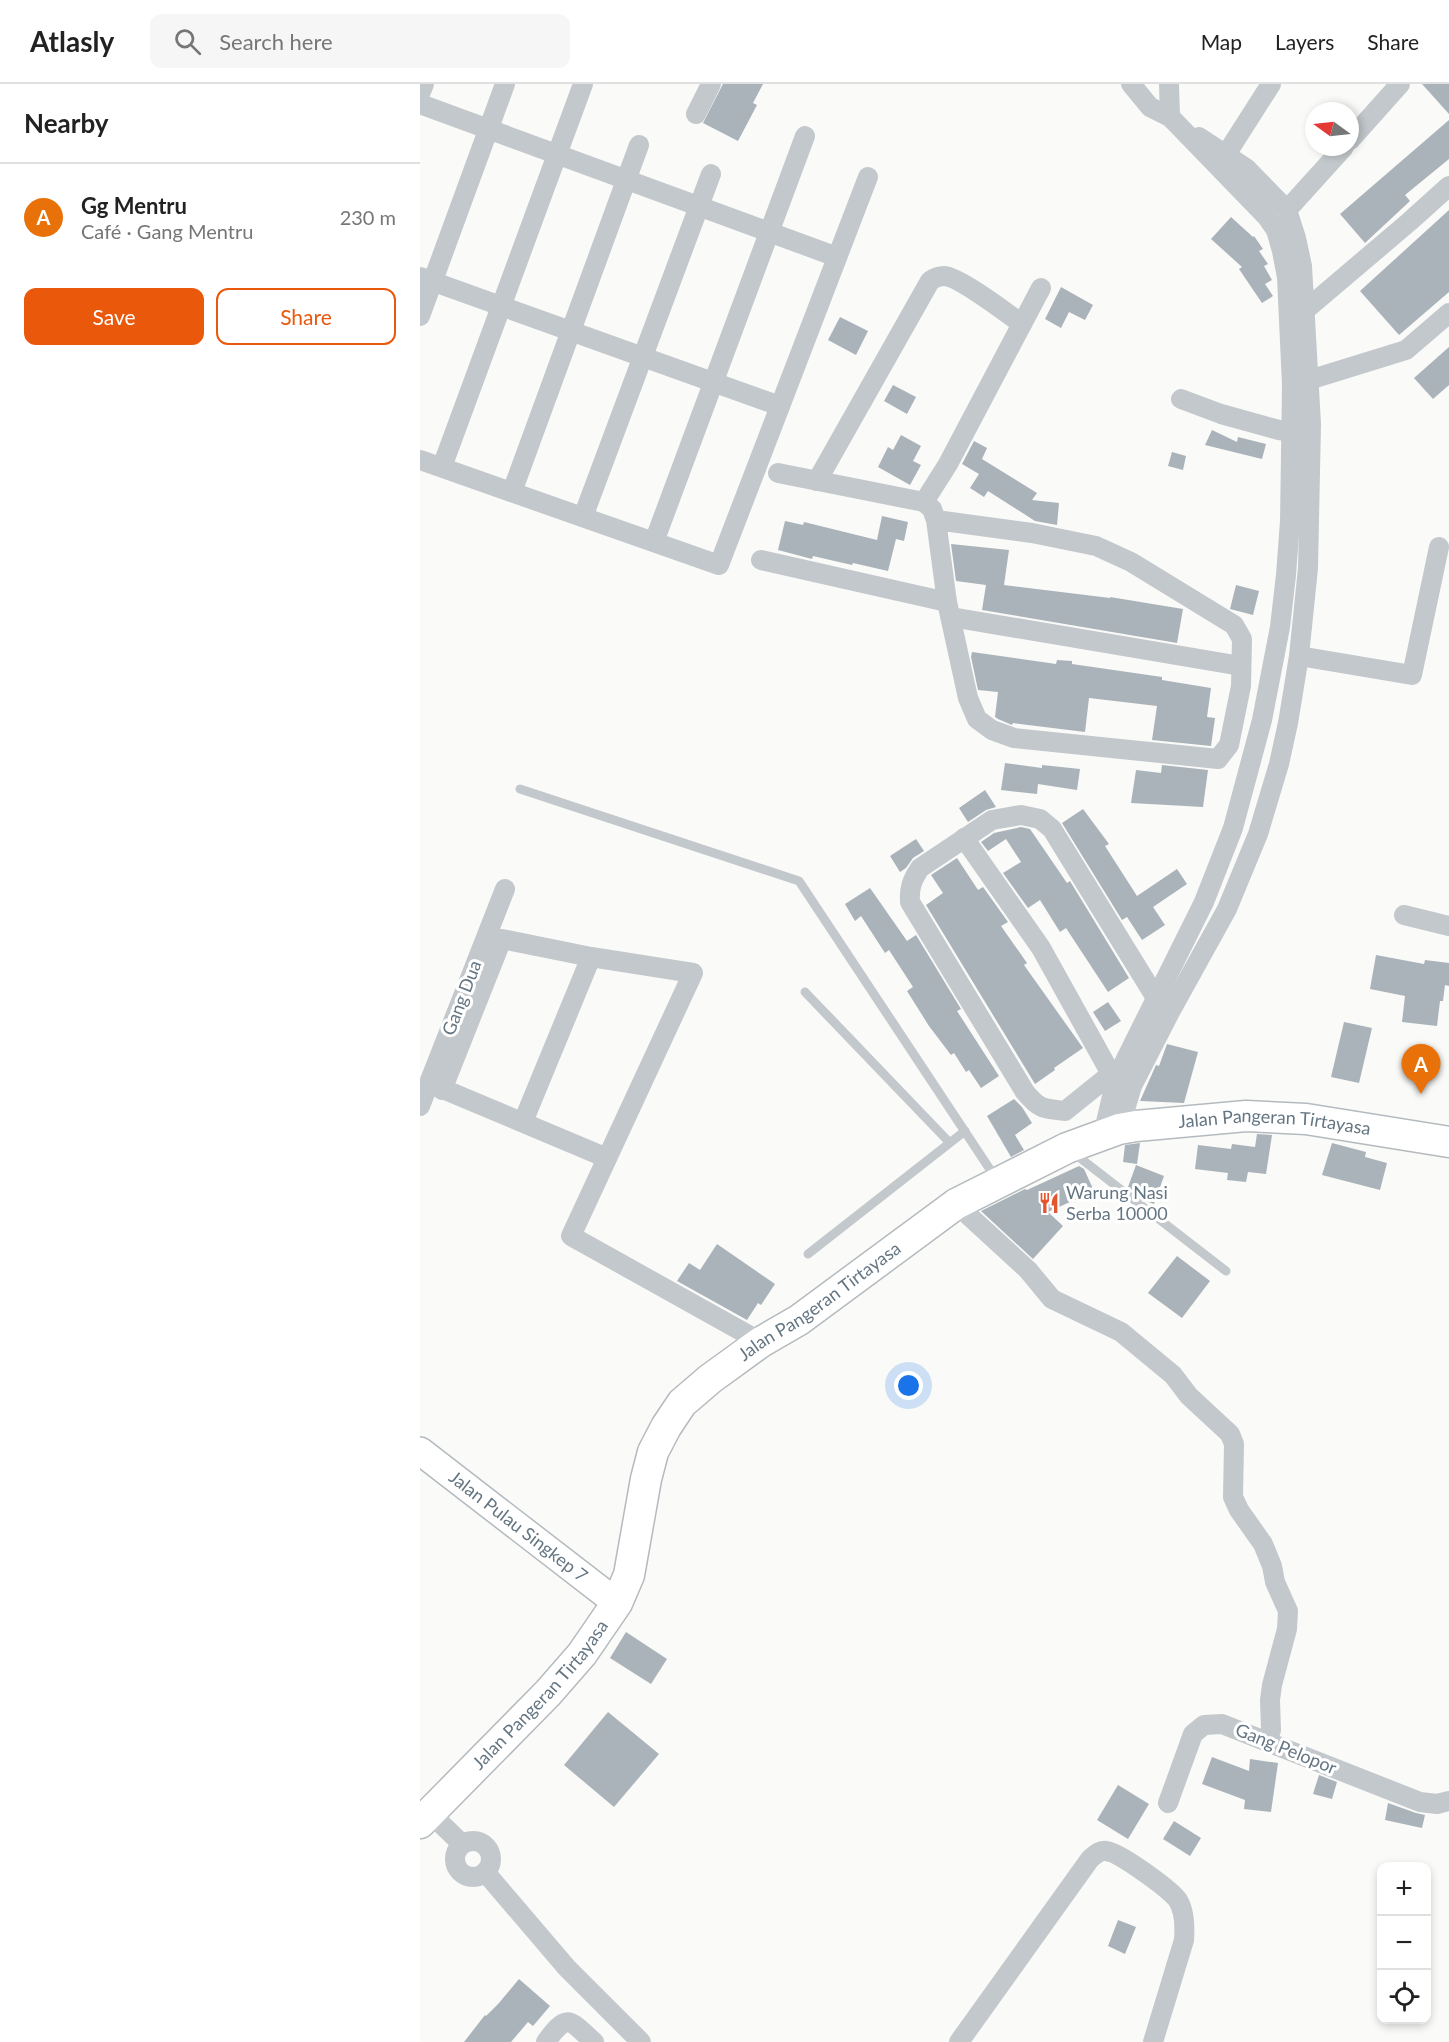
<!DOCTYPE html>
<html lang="en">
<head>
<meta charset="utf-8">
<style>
  body { margin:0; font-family:Lato,sans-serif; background:#f6f6f6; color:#222 }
  .controls { position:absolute; right:18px; bottom:18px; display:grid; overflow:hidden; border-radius:12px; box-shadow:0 3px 9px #0003 }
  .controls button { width:54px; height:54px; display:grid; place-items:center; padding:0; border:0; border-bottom:2px solid #e0e0e0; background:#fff; color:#222; font:30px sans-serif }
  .compass { position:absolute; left:885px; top:18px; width:54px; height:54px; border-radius:50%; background:#fff; box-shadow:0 3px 9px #0003; rotate:285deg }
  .you { position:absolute; left:489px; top:1302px; width:21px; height:21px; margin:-15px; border:4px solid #fff; border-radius:50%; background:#1a73e8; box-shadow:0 0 0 9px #1a73e833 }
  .badge { display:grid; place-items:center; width:39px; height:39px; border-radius:50%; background:#ea580c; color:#fff; font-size:20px; font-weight:700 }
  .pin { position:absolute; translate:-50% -50px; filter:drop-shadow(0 2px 3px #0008) }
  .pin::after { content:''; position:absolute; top:32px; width:21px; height:18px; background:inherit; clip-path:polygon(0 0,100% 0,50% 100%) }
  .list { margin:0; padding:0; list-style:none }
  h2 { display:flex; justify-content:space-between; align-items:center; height:78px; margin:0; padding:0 24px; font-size:26px }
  h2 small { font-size:20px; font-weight:400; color:#767676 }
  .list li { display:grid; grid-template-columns:39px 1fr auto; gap:18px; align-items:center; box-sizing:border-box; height:108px; padding:0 24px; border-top:2px solid #e0e0e0 }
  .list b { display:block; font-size:22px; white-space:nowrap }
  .list p { margin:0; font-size:20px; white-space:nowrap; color:#767676 }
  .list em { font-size:20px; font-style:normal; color:#767676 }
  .actions { display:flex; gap:12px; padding:18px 24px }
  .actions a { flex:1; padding:14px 0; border:2px solid #ea580c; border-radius:12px; text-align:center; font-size:21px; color:#ea580c }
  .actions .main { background:#ea580c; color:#fff }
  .icon { flex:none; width:33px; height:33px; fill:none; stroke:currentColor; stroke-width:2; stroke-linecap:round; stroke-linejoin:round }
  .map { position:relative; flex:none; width:1029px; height:1958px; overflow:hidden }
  header { display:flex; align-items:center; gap:36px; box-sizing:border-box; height:84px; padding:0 30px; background:#fff; border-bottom:2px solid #e0e0e0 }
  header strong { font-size:28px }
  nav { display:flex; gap:33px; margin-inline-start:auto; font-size:21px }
  .search { width:420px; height:54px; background:#f6f6f6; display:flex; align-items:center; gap:15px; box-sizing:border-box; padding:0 21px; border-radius:12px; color:#767676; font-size:22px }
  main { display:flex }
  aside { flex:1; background:#fff }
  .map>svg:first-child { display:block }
</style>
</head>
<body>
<header>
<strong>Atlasly</strong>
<div class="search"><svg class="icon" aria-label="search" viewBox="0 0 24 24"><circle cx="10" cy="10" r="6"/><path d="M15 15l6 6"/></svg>Search here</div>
<nav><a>Map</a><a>Layers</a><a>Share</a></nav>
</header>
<main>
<aside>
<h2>Nearby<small></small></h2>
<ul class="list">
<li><span class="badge" style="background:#e8710a">A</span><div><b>Gg Mentru</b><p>Café · Gang Mentru</p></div><em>230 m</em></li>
</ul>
<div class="actions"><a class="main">Save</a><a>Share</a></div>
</aside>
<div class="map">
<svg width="1029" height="1958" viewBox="0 0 1029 1958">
  <rect width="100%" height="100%" fill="#fafaf8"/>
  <g fill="#aab3b9">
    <path d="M 303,0 L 343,0 L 333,19 L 337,21 L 318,57 L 283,39 Z"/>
    <path d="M 1002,0 L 1029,0 L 1029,30 Z"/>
    <path d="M 1029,36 L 1029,75 L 985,111 L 990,117 L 945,159 L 920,130 Z"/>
    <path d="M 1029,126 L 1029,208 L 979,251 L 940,207 Z"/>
    <path d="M 811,133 L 833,153 L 834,152 L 843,165 L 839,167 L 848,180 L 844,182 L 852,196 L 845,200 L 853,212 L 842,219 L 819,185 L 822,183 L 791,155 Z"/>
    <path d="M 641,203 L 673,221 L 665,236 L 649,228 L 641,244 L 625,235 Z"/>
    <path d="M 420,233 L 448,247 L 436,271 L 408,256 Z"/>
    <path d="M 1029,263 L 1029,301 L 1013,315 L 994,294 Z"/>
    <path d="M 473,301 L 496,313 L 487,330 L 464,317 Z"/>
    <path d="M 792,346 L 817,358 L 818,353 L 846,360 L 842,375 L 785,361 Z"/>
    <path d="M 481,351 L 501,362 L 493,377 L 501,381 L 490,401 L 458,383 L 468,363 L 473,366 Z"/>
    <path d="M 554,357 L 567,364 L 562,375 L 617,409 L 612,416 L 639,419 L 637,441 L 615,437 L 568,407 L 564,413 L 550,404 L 559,390 L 542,380 Z"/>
    <path d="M 752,368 L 766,372 L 763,386 L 748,382 Z"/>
    <path d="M 462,432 L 488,438 L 484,457 L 476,455 L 468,487 L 433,479 L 432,481 L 393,472 L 392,475 L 358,466 L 365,437 L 383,441 L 384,438 L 457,456 Z"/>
    <path d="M 531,460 L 589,466 L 584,501 L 690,514 L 690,513 L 763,525 L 757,559 L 562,526 L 566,501 L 536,497 Z"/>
    <path d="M 816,501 L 839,507 L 833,531 L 810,525 Z"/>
    <path d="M 552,568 L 636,580 L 637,576 L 652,577 L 652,580 L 742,593 L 742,596 L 791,604 L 787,633 L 795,634 L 791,662 L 732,656 L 737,622 L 669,614 L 665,648 L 593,639 L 592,641 L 578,635 L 575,633 L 578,608 L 558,606 L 551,573 Z"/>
    <path d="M 585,679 L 622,684 L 622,681 L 660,685 L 657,706 L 618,700 L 617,710 L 581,706 Z"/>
    <path d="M 742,681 L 788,686 L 783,723 L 711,719 L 716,686 L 741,689 Z"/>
    <path d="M 565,706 L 576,723 L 566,726 L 548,738 L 539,724 Z"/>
    <path d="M 663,725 L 689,760 L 685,762 L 717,812 L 757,785 L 767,800 L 733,823 L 745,841 L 722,856 L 707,833 L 702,836 L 642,739 Z"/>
    <path d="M 601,743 L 610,745 L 647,799 L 650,797 L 709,894 L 688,908 L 646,844 L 640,848 L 620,816 L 608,824 L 583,789 L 601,778 L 586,755 L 568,767 L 561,758 L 574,749 Z"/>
    <path d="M 496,755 L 504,767 L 493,774 L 486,784 L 480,788 L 470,772 Z"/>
    <path d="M 537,774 L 558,806 L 563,803 L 588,838 L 581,842 L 607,879 L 604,881 L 663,964 L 634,984 L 635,986 L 615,1000 L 506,821 L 523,809 L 511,791 Z"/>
    <path d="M 450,804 L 487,857 L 496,851 L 541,925 L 537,927 L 579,992 L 561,1004 L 549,986 L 546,988 L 534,969 L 531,971 L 509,942 L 487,907 L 493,903 L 469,866 L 465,869 L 441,832 L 435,837 L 425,820 Z"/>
    <path d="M 956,871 L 1004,880 L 1005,876 L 1029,879 L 1029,902 L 1025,901 L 1023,917 L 1020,917 L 1017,942 L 982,938 L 985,912 L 950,905 Z"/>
    <path d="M 688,918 L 701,937 L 685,947 L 673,928 Z"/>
    <path d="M 924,938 L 952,944 L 939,999 L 911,993 Z"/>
    <path d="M 747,960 L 778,968 L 764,1019 L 720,1017 L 736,981 L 739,982 Z"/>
    <path d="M 594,1015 L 602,1023 L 612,1039 L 595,1051 L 604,1066 L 591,1073 L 567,1032 Z"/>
    <path d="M 837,1050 L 852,1051 L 846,1090 L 828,1088 L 826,1098 L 807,1096 L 808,1089 L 775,1085 L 778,1061 L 811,1065 L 812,1060 L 835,1063 Z"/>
    <path d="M 720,1059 L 717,1080 L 703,1078 L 705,1061 Z"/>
    <path d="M 912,1059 L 946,1068 L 945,1073 L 967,1079 L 960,1106 L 902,1091 Z"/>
    <path d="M 716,1081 L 744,1092 L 734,1120 L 726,1117 L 708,1103 Z"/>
    <path d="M 659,1082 L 664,1085 L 674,1107 L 628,1128 L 643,1142 L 613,1175 L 561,1127 L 605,1105 L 607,1106 Z"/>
    <path d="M 297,1160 L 355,1200 L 341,1221 L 338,1219 L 327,1236 L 257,1197 L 269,1179 L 280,1186 Z"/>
    <path d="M 757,1172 L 790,1197 L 762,1234 L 728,1209 Z"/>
    <path d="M 206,1548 L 247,1575 L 231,1600 L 190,1574 Z"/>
    <path d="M 188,1628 L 239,1670 L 194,1723 L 144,1681 Z"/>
    <path d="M 792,1673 L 829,1687 L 830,1675 L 858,1679 L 851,1728 L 824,1725 L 825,1716 L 782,1700 Z"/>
    <path d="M 899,1691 L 917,1698 L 912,1715 L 893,1710 Z"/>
    <path d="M 698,1701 L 729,1720 L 708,1755 L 677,1736 Z"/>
    <path d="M 968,1719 L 996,1729 L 1005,1731 L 1002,1744 L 965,1736 Z"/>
    <path d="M 754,1737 L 781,1754 L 770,1772 L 743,1755 Z"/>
    <path d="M 698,1836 L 716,1843 L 705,1870 L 688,1862 Z"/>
    <path d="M 99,1895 L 130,1922 L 113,1942 L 108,1938 L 91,1958 L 44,1958 L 65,1931 L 66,1932 L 79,1919 Z"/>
  </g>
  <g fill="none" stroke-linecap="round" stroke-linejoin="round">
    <defs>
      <g id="secondary">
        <path id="s1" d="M 0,1367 L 197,1519"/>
      </g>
      <g id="primary">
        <path id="s2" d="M 0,1739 L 128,1609 L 162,1570 L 197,1519 L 209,1491 L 226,1395 L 233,1368 L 246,1343 L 262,1319 L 290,1295 L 341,1258 L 379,1236 L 536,1120 L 647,1064 L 699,1045 L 716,1042 L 826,1032 L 886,1035 L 1029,1058"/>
      </g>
    </defs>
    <use href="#secondary" stroke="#b3babf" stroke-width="30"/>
    <use href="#primary" stroke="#b5babe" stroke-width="33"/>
    <g stroke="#c3c8cc" stroke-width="9">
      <path d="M 100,705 L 379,797 L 577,1096"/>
      <path d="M 385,908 L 529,1058"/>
      <path d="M 651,1067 L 806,1187"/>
      <path d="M 388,1170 L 545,1047"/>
    </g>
    <g stroke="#c3c8cc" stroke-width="20">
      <path d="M 749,0 L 750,33"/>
      <path d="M 0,10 L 4,0"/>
      <path d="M 0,20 L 417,173"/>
      <path d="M 276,30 L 291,0"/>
      <path d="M 930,56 L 980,0"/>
      <path d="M 800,80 L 851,0"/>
      <path d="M 867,126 L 924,63"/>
      <path d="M 0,193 L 360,322"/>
      <path d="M 0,232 L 85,0"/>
      <path d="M 876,234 L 989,138 L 1029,102"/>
      <path d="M 876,300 L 986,266 L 1029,229"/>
      <path d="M 761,315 L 801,330 L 859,346 L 866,347 L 883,342"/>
      <path d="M 0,376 L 299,481 L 448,93"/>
      <path d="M 22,383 L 163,0"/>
      <path d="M 358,389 L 504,418"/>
      <path d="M 397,397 L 510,197 C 514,194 518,192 524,192 C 538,192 588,230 602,240"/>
      <path d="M 92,408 L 219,61"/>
      <path d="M 163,433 L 291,90"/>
      <path d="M 516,436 L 612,449 L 676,462 L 711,478 L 814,541 L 822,555 L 821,602 L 809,661 L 798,675 L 594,654 L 572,646 L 557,635 L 548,614 L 527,518 L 516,436 L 512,425 L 504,418 L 528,380 L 621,204"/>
      <path d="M 234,458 L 385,52"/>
      <path d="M 341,476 L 527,518"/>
      <path d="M 531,533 L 821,582"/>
      <path d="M 879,572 L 992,591 L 1019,463"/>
      <path d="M 544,754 L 621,864 L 691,990 L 702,997"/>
      <path d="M 984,831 L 1029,842"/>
      <path d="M 691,990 L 645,1027 C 623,1025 619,1025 605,1008 L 490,818 C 489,804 492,796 500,784 L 572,736 L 601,731 L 620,735 L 632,745 L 736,914 L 744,922"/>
      <path d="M 11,1000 L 187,1074"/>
      <path d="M 22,1006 L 82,855 L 171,873 L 273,889 L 151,1152 L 341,1258"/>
      <path d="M 0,1022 L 85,805"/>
      <path d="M 103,1038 L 171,873"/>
      <path d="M 699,1045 L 712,1002 L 750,928 L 807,825 L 838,750 L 859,680 L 868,639 L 879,572 L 888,484 L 891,340 L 882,182 L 876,154 L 867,126 L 826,84 L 779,53"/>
      <path d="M 683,1051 L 696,995 L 784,818 L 813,744 L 842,636 L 860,543 L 866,491 L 870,437 L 872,301 L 867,193 L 862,167 L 856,146 L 847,133 L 756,39 L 750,33 L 730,23 L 711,0"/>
      <path d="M 536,1120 L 608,1186 L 632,1215 L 701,1248 L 753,1291 L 769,1312 L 810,1350 L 814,1360 L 813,1413 L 819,1426 L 843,1460 L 852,1482 L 855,1498 L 868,1527 L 867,1545 L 852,1601 L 850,1616 L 851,1646 L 847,1658"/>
      <path d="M 748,1719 L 773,1650 L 784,1641 L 802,1640 L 1000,1718 L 1017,1720 L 1029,1717"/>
      <path d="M 10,1729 L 42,1760"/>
      <circle cx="53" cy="1775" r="18"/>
      <path d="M 65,1788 L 147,1884 L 221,1958"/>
      <path d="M 126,1958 C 148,1927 150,1937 174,1958"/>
      <path d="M 539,1958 L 670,1775 C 675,1771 679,1766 686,1767 C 699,1768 748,1804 757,1815 C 765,1826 765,1842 764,1856 L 733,1958"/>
    </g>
    <use href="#secondary" stroke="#fff" stroke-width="27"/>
    <use href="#primary" stroke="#fff" stroke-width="30"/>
  </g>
  <defs>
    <symbol id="restaurant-bare" viewBox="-9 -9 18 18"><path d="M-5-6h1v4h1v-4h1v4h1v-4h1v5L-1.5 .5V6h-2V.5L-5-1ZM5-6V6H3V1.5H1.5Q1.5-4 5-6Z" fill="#e4572e" stroke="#fff" stroke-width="2.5" paint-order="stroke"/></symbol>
  </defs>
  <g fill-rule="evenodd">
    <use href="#restaurant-bare" x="614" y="1104" width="30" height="30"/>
  </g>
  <g text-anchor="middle" stroke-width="6" stroke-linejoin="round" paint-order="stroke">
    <g font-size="18" fill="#657683" stroke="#fff">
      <text transform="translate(42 914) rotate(-69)" y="6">Gang Dua</text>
      <text dy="6" stroke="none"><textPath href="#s2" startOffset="1184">Jalan Pangeran Tirtayasa</textPath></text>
      <text dy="6" stroke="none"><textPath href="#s2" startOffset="680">Jalan Pangeran Tirtayasa</textPath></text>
      <text dy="6" stroke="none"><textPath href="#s1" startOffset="124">Jalan Pulau Singkep 7</textPath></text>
      <text dy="6" stroke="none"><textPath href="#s2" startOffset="176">Jalan Pangeran Tirtayasa</textPath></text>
      <text transform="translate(866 1665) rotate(22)" y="6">Gang Pelopor</text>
    </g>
    <g font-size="18" fill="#657683" stroke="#fff" text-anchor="start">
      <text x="646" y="1115">Warung Nasi<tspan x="646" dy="21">Serba 10000</tspan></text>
    </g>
  </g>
</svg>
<div class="controls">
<button>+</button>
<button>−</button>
<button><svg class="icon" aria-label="locate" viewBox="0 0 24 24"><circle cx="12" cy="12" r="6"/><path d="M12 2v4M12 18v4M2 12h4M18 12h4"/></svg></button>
</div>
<svg class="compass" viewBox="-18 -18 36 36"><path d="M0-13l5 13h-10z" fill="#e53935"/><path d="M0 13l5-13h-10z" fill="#767676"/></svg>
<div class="you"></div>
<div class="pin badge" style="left:1001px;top:1010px;background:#e8710a">A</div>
</div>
</main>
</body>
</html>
